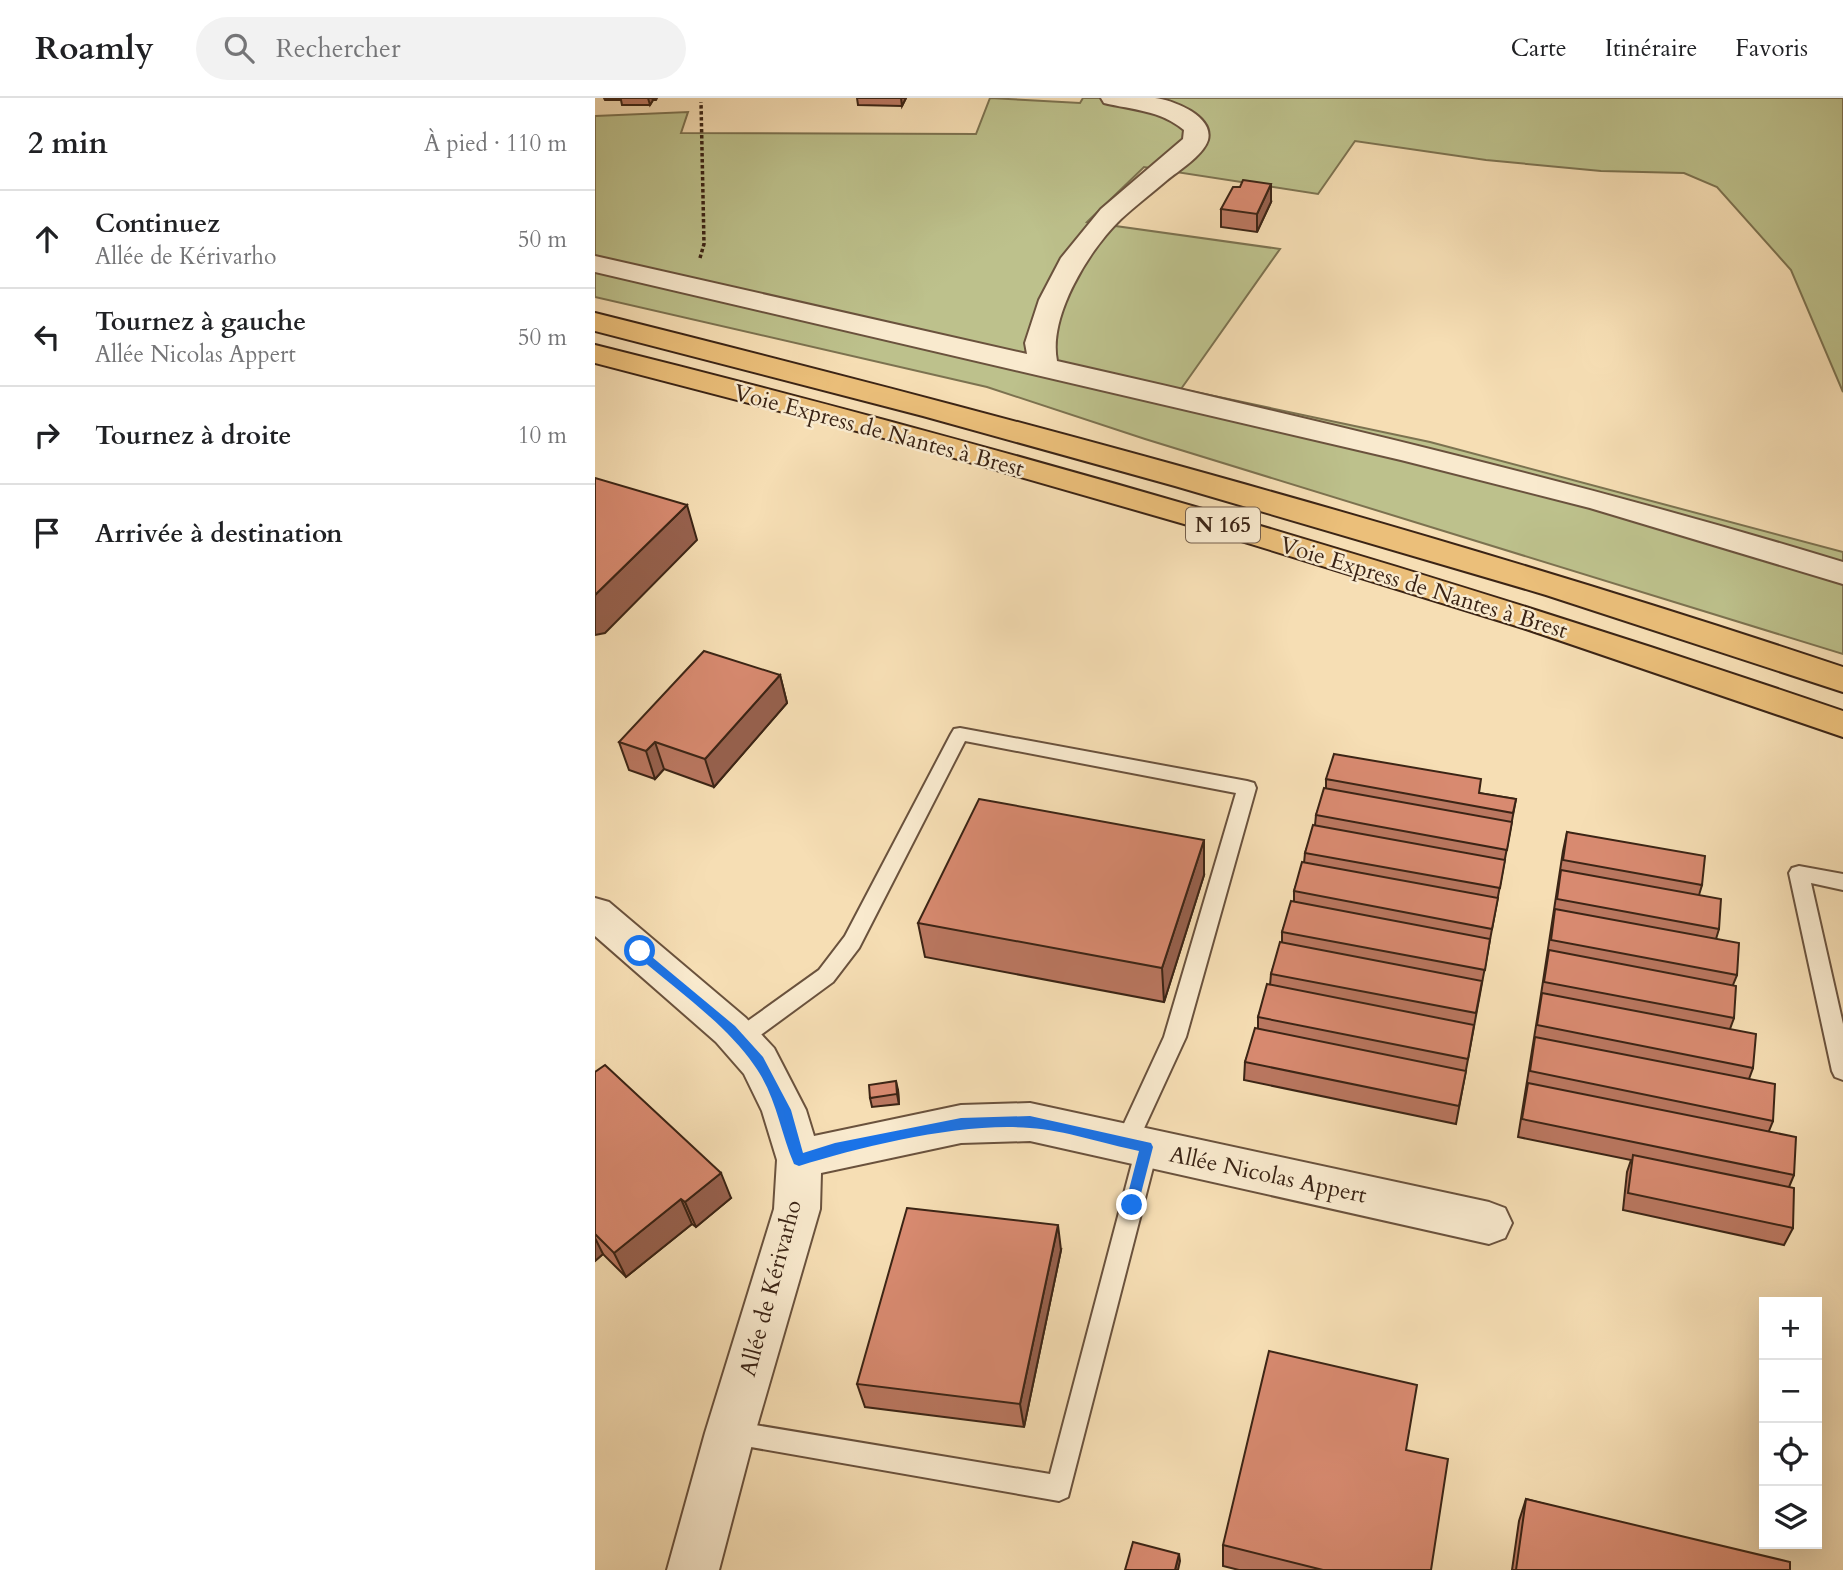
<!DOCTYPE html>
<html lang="fr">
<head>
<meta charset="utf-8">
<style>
  body { margin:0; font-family:Cardo,serif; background:#f2f2f2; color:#202124 }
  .controls { position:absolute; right:21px; bottom:21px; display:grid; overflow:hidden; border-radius:0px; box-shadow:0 7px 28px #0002 }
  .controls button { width:63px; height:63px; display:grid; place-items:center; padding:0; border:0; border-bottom:2px solid #e0e0e0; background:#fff; color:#202124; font:35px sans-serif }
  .stop { position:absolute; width:21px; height:21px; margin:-16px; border:5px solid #1a73e8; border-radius:50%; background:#fff }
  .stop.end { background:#1a73e8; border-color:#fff; box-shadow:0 2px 7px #0008 }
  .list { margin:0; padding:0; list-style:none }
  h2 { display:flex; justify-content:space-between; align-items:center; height:91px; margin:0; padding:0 28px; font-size:30px }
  h2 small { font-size:23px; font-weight:400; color:#757577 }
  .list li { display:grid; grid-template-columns:46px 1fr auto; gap:21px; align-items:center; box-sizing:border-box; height:98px; padding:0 28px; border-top:2px solid #e0e0e0 }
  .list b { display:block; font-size:26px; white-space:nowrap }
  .list p { margin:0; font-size:23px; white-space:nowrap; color:#757577 }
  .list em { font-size:23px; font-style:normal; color:#757577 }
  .icon { flex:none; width:38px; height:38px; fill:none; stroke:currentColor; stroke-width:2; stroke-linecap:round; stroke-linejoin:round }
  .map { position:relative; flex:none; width:1248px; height:1472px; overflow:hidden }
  header { display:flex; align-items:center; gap:42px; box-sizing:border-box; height:98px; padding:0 35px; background:#fff; border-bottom:2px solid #e0e0e0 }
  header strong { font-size:33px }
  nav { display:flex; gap:38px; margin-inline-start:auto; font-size:24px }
  .search { width:490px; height:63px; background:#f2f2f2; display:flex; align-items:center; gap:18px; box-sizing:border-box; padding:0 24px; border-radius:38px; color:#757577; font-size:26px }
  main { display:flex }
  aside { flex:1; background:#fff }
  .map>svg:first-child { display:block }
</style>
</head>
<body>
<header>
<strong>Roamly</strong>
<div class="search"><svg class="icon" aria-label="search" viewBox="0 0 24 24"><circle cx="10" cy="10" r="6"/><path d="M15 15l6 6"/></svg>Rechercher</div>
<nav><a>Carte</a><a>Itinéraire</a><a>Favoris</a></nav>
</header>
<main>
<aside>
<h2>2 min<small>À pied · 110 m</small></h2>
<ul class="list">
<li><svg class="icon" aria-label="ahead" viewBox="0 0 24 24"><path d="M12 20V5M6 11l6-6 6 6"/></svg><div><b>Continuez</b><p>Allée de Kérivarho</p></div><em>50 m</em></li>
<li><svg class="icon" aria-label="left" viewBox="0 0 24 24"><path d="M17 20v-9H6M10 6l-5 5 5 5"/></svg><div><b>Tournez à gauche</b><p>Allée Nicolas Appert</p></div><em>50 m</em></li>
<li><svg class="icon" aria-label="right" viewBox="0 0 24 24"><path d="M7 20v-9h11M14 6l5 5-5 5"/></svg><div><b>Tournez à droite</b></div><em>10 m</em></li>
<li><svg class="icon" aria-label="arrive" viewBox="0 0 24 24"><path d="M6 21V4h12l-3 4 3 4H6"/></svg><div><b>Arrivée à destination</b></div></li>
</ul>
</aside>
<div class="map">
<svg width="1248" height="1472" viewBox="0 0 1248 1472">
  <rect width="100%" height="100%" fill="#f6deb4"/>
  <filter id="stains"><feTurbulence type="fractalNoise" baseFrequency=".00286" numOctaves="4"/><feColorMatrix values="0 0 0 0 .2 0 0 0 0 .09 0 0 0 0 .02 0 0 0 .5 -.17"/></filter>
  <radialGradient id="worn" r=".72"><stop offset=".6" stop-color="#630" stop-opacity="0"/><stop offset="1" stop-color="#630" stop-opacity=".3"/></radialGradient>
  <path fill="#bdc18c" stroke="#7c7250" stroke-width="2" d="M 395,0 L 485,5 L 488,0 L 1248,0 L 1248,294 L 1196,172 L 1122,89 L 1089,75 L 1006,73 L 891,62 L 760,43 L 723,96 L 549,69 L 492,124 L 685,151 L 586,291 L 835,344 L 1248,454 L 1248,556 L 550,341 L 392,289 L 0,199 L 0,18 L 93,14 L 86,35 L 381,36 Z"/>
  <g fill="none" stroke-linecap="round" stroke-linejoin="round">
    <defs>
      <g id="service">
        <path d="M 365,630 L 652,683 L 659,685 L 661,690 L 591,939 L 539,1052 L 531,1055 L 523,1052 L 520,1045 L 569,939 L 641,695 L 370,643 L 264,850 L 238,884 L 152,947 L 144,950 L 136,947 L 133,941 L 136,935 L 224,872 L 250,838 L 356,636 L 359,631 Z"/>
        <path d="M 1204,768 L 1248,776 L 1248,792 L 1216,785 L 1248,926 L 1248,982 L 1240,979 L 1237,973 L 1194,775 L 1197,770 Z"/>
        <path d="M 552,1040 L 560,1043 L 563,1050 L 473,1399 L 464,1403 L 127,1344 L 123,1335 L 127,1326 L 136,1323 L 455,1376 L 541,1050 L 544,1043 Z"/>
      </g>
      <g id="minor">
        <path d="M 506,0 C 523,0 542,0 560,0 C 578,2 619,18 613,42 C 608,58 583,73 571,83 C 556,96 540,108 526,121 C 494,152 453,218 462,263 C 726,323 989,385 1248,464 L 1248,486 L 995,410 L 806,362 L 0,174 L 0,158 L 432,256 L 430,245 L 444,202 L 466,160 L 506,111 L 588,41 L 589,32 C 565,12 538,12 509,5 Z"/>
        <path d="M 0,800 L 14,804 L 151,920 L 179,950 L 211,1012 L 219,1038 L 366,1007 L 435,1005 L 894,1104 L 910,1110 L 917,1125 L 910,1140 L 894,1146 L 435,1043 L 366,1045 L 226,1075 L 225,1111 L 160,1335 L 124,1472 L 72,1472 L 110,1335 L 179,1111 L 182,1062 L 167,1013 L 149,976 L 121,944 L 0,838 Z"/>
      </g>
      <g id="trunk">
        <path d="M 0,215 C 419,320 838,432 1248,569 L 1248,594 L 951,497 L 580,388 L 328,318 L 0,233 Z"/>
        <path d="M 0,247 C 421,352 837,473 1248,613 L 1248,639 L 928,530 L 617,434 L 304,344 L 0,265 Z"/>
      </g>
    </defs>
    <use href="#service" stroke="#6a523d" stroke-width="4"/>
    <use href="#minor" stroke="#6a523d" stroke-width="4"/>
    <use href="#trunk" stroke="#3b2415" stroke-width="4"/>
    <path stroke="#3b2415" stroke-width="3.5" stroke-dasharray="3.5 2.5" stroke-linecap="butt" d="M 105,160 L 109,146 L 106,4"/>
    <use href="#service" fill="#f9eace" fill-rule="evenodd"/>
    <use href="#minor" fill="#f9eace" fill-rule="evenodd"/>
    <use href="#trunk" fill="#ebbf7a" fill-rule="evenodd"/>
  </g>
  <g fill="#ba7760" stroke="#3b2415" stroke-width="2">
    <path d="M 9,0 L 62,0 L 61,2 L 58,2 L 55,7 L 27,7 L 26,2 L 10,2 Z"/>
    <path d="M 262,0 L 311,0 L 307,8 L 263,7 Z"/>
    <path d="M 676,104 L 662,134 L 626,129 L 626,111 Z"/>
    <path d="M 185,577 L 192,605 L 119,689 L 69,671 L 60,681 L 34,672 L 24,644 Z"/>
    <path d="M 731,681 L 884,695 L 921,701 L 861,1026 L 649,982 L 650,964 L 663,931 L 663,919 L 675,887 L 676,876 L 687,844 L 687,834 L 699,803 L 699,793 L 709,765 L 710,755 L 720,727 L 721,717 L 731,691 Z"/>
    <path d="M 972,734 L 1107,787 L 1104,797 L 1124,831 L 1121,841 L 1142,877 L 1138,887 L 1139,920 L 1135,931 L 1158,970 L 1154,981 L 1178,1023 L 1174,1033 L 1199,1077 L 1194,1089 L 1198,1130 L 1189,1147 L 1028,1112 L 1032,1074 L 1036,1062 L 923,1039 L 945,903 L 968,753 Z"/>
    <path d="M 609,777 L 569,904 L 330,859 L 323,825 Z"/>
    <path d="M 0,974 L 136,1100 L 101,1129 L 97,1126 L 31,1179 L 8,1156 L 0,1163 Z"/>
    <path d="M 303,992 L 304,1006 L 277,1009 L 275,1000 Z"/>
    <path d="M 466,1152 L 429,1329 L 270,1309 L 262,1286 Z"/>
    <path d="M 811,1352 L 836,1472 L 644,1472 L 628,1468 L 628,1447 Z"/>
    <path d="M 931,1401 L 1195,1472 L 917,1472 L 924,1423 Z"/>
  </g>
  <g fill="#97614e" stroke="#3b2415" stroke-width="2">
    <path d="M 53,0 L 57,0 L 58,2 L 55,7 Z"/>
    <path d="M 306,0 L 311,0 L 307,8 Z"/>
    <path d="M 676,86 L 676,104 L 662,134 L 662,116 Z"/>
    <path d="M 92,407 L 102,442 L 10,535 L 0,537 L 0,497 Z"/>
    <path d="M 185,577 L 192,605 L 119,689 L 110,661 Z"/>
    <path d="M 60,644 L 69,671 L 60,681 L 51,653 Z"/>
    <path d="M 609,742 L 609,777 L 569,904 L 567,870 Z"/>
    <path d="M 301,983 L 303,992 L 304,1006 L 302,996 Z"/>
    <path d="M 126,1075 L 136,1100 L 101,1129 L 90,1104 Z"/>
    <path d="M 86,1101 L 97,1126 L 31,1179 L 19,1155 Z"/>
    <path d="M 463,1127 L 466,1152 L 429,1329 L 425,1306 Z"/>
    <path d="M 0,1140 L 8,1156 L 0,1163 Z"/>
    <path d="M 584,1456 L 585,1463 L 583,1472 L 580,1472 Z"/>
  </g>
  <g fill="#d88a70" stroke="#3b2415" stroke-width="2">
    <path d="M 648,82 L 676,86 L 662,116 L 626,111 L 638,89 L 645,89 Z"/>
    <path d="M 0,380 L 92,407 L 0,497 Z"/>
    <path d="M 109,553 L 185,577 L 110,661 L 60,644 L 51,653 L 24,644 Z"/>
    <path d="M 739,656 L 886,681 L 884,695 L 921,701 L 918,715 L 731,681 Z"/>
    <path d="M 729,690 L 917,724 L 912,752 L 721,717 Z"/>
    <path d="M 384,701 L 609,742 L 567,870 L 323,825 Z"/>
    <path d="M 718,727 L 910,762 L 905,790 L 710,755 Z"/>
    <path d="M 972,734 L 1110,758 L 1107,787 L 968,762 Z"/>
    <path d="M 707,764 L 903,800 L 897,831 L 699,793 Z"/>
    <path d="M 966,772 L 1126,801 L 1124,831 L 962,801 Z"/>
    <path d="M 696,803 L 895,841 L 890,872 L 687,834 Z"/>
    <path d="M 960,811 L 1144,845 L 1142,877 L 956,842 Z"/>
    <path d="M 685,844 L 887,883 L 881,915 L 676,876 Z"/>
    <path d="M 954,852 L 1141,888 L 1139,920 L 949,884 Z"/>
    <path d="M 672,886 L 879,927 L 873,961 L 663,919 Z"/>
    <path d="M 947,895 L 1161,936 L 1158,970 L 942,927 Z"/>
    <path d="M 660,930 L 871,973 L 864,1008 L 650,964 Z"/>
    <path d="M 940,939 L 1180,986 L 1178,1023 L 935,973 Z"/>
    <path d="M 10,967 L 126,1075 L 90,1104 L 86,1101 L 19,1155 L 0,1136 L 0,974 Z"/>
    <path d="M 301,983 L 302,996 L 275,1000 L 274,987 Z"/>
    <path d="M 933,985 L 1201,1039 L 1199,1077 L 927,1021 Z"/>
    <path d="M 1038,1057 L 1199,1090 L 1198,1130 L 1033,1095 Z"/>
    <path d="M 312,1110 L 463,1127 L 425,1306 L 262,1286 Z"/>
    <path d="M 674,1253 L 822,1287 L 811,1352 L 853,1361 L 836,1472 L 728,1472 L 628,1447 Z"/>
    <path d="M 931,1401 L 1195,1464 L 1195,1472 L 921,1472 Z"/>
    <path d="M 538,1444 L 584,1456 L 580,1472 L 530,1472 Z"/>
  </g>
  <path fill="#1a73e8" d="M 45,849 L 140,928 L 168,959 L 196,1012 L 208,1055 L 240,1045 L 366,1020 L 435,1018 L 556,1045 L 558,1049 L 542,1111 L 537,1113 L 530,1107 L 544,1053 C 510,1046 469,1032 435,1030 C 368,1024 268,1048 204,1068 L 199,1066 C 185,1033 181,997 159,967 C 131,926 79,890 41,857 L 41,850 Z"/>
  <g text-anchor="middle" stroke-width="5" stroke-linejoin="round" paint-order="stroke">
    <rect fill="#f9eace" stroke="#745f4c" stroke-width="2" x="591" y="409.5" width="74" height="35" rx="5"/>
    <g font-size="21" font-weight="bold" fill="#3b2415">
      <text x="628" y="434">N 165</text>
    </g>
    <g font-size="23" fill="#3b2415" stroke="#f9eace">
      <text transform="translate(284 332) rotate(15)" y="8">Voie Express de Nantes à Brest</text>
      <text transform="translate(829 489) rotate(17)" y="8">Voie Express de Nantes à Brest</text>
      <text transform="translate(673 1076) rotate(12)" y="8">Allée Nicolas Appert</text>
      <text transform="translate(175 1190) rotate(-75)" y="8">Allée de Kérivarho</text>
    </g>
  </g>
  <rect width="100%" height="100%" filter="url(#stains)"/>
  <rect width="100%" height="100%" fill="url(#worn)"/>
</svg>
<div class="controls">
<button>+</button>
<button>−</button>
<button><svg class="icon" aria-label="locate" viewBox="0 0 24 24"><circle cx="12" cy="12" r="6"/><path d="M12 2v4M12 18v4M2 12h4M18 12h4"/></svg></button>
<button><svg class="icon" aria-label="layers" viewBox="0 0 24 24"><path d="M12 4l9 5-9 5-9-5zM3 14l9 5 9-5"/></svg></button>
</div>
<div class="stop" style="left:45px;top:853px"></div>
<div class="stop end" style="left:537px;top:1107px"></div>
</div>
</main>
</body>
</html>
